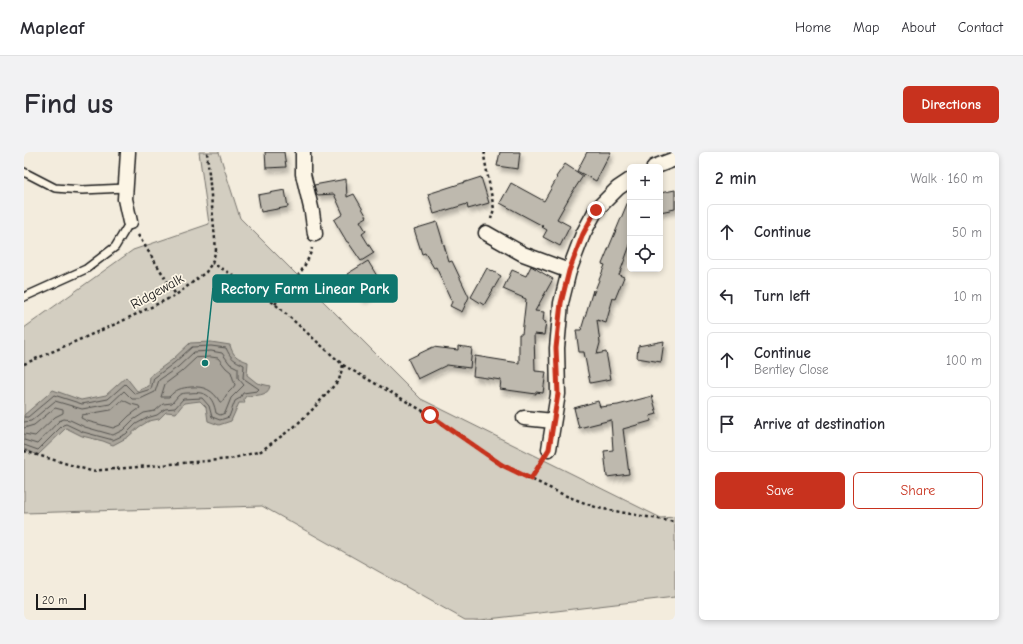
<!DOCTYPE html>
<html lang="en">
<head>
<meta charset="utf-8">
<style>
  body { margin:0; font-family:"Comic Neue",sans-serif; background:#f2f2f3; color:#2b2b33 }
  .controls { position:absolute; right:12px; top:12px; display:grid; overflow:hidden; border-radius:6px; box-shadow:0 2px 6px #0003 }
  .controls button { width:36px; height:36px; display:grid; place-items:center; padding:0; border:0; border-bottom:1px solid #e1e1e2; background:#fff; color:#2b2b33; font:20px sans-serif }
  .scale { position:absolute; left:12px; bottom:10px; width:50px; box-sizing:border-box; padding-left:4px; border:2px solid #1c1c1c; border-top:0; font-size:11px; line-height:14px; white-space:nowrap; color:#1c1c1c; -webkit-text-stroke:3px #fcf5e5; paint-order:stroke }
  .stop { position:absolute; width:12px; height:12px; margin:-9px; border:3px solid #c8321e; border-radius:50%; background:#fff }
  .stop.end { background:#c8321e; border-color:#fff; box-shadow:0 1px 4px #0008 }
  .list { margin:0; padding:0; list-style:none }
  h2 { display:flex; justify-content:space-between; align-items:center; height:52px; margin:0; padding:0 16px; font-size:17px }
  h2 small { font-size:13px; font-weight:400; color:#7c7c81 }
  .list li { display:grid; grid-template-columns:26px 1fr auto; gap:12px; align-items:center; box-sizing:border-box; height:56px; margin:0 8px 8px; padding:0 8px; border:1px solid #e1e1e2; border-radius:6px }
  .list b { display:block; font-size:15px; white-space:nowrap }
  .list p { margin:0; font-size:13px; white-space:nowrap; color:#7c7c81 }
  .list em { font-size:13px; font-style:normal; color:#7c7c81 }
  .actions { display:flex; gap:8px; padding:12px 16px }
  .actions a { flex:1; padding:9px 0; border:1px solid #c8321e; border-radius:6px; text-align:center; font-size:14px; color:#c8321e }
  .actions .main { background:#c8321e; color:#fff }
  .icon { flex:none; width:22px; height:22px; fill:none; stroke:currentColor; stroke-width:2; stroke-linecap:round; stroke-linejoin:round }
  .map { position:relative; flex:none; width:651px; height:468px; overflow:hidden; border-radius:6px }
  header { display:flex; align-items:center; gap:24px; box-sizing:border-box; height:56px; padding:0 20px; background:#fff; border-bottom:1px solid #e1e1e2 }
  header strong { font-size:19px }
  nav { display:flex; gap:22px; margin-inline-start:auto; font-size:14px }
  .intro { display:flex; align-items:center; justify-content:space-between; box-sizing:border-box; height:96px; padding:0 24px }
  h1 { margin:0; font-size:28px }
  .button { padding:10px 18px; border-radius:6px; background:#c8321e; color:#fff; font-size:14px; font-weight:700 }
  main { display:flex; gap:24px; padding:0 24px }
  aside { flex:1; background:#fff; border-radius:6px; box-shadow:0 2px 6px #0003 }
  .map>svg:first-child { display:block }
</style>
</head>
<body>
<header>
<strong>Mapleaf</strong>
<nav><a>Home</a><a>Map</a><a>About</a><a>Contact</a></nav>
</header>
<div class="intro"><h1>Find us</h1><a class="button">Directions</a></div>
<main>
<div class="map">
<svg width="651" height="468" viewBox="0 0 651 468">
  <defs>
    <filter id="shadow"><feDropShadow dx="2.5" dy="4.5" stdDeviation="2" flood-color="#0004"/></filter>
  </defs>
  <rect width="100%" height="100%" fill="#f3ecdd"/>
  <filter id="ink" filterUnits="userSpaceOnUse"><feTurbulence type="fractalNoise" baseFrequency=".025" numOctaves="2"/><feDisplacementMap in="SourceGraphic" scale="8" xChannelSelector="R" yChannelSelector="G"/><feConvolveMatrix kernelMatrix="1 2 1 2 8 2 1 2 1" color-interpolation-filters="sRGB"/></filter>
  <g filter="url(#ink)">
    <path fill="#d3cec1" stroke="#78756e" d="M 175,0 L 195,0 L 216,66 L 397,247 L 637,366 L 651,365 L 651,445 L 456,468 L 441,468 L 238,354 L 0,361 L 0,176 L 109,98 L 185,72 Z"/>
    <path fill="#aaa59b" stroke="#716e68" d="M 187,190 L 206,193 C 209,204 213,206 224,210 L 223,223 L 233,231 L 246,234 C 244,245 231,243 222,244 L 220,247 L 221,251 L 215,251 L 207,269 L 195,273 L 184,269 L 182,255 L 176,249 L 160,251 L 152,261 L 142,260 L 135,267 L 125,269 L 115,275 L 104,285 L 89,293 L 79,289 L 58,284 L 42,276 L 14,303 L 0,297 L 0,263 L 29,238 L 57,248 L 82,243 L 102,225 L 113,239 L 125,234 L 126,224 L 148,208 L 166,191 Z"/>
    <g fill="none" stroke-linecap="round" stroke-linejoin="round">
      <g stroke="#55534f" stroke-width="1">
        <path d="M 187,205 L 194,206 L 202,216 L 207,220 L 211,233 L 208,237 L 203,242 L 198,250 L 196,250 C 189,238 180,234 167,235 C 157,236 152,237 145,245 L 137,245 L 141,232 L 157,220 L 172,206 Z"/>
        <path d="M 99,248 L 107,252 L 115,254 L 116,256 L 105,264 L 96,273 L 89,276 L 63,269 L 57,266 L 58,263 L 87,258 Z"/>
        <path d="M 0,265 L 4,265 L 30,243 L 58,252 L 84,247 L 101,232 L 111,242 L 127,237 L 130,226 L 150,211 L 168,195 L 187,194 L 202,196 C 207,207 210,208 220,213 L 219,226 L 235,237 L 233,239 L 219,241 L 216,246 L 211,249 L 205,265 L 196,268 L 188,265 L 185,254 L 178,246 L 159,247 L 151,256 L 141,257 L 133,263 L 123,266 L 112,272 L 102,282 L 89,288 L 59,280 L 42,272 L 39,273 L 14,298 L 0,293"/>
        <path d="M 0,270 L 7,269 L 31,249 L 58,257 L 86,252 L 100,239 L 108,247 L 116,247 L 131,240 L 135,228 L 154,215 L 170,200 L 187,199 L 198,201 L 206,212 L 214,216 L 214,226 L 220,233 L 207,246 L 201,261 L 196,263 L 192,261 C 189,245 183,239 166,241 C 162,241 157,241 154,244 C 152,246 150,249 148,251 L 139,252 L 131,259 L 120,261 L 109,268 L 99,278 L 89,283 L 61,275 L 46,268 L 40,267 L 35,269 L 13,292 L 0,288"/>
        <path d="M 0,276 L 10,273 L 31,256 L 39,258 L 39,261 L 31,265 L 11,284 L 0,282"/>
      </g>
    </g>
    <g fill="#beb9ae" stroke="#1c1c1c" filter="url(#shadow)">
      <path d="M 241,0 L 260,0 L 262,15 L 242,16 Z"/>
      <path d="M 476,0 L 496,0 L 494,17 L 473,14 Z"/>
      <path d="M 563,0 L 587,0 L 572,29 L 553,19 Z"/>
      <path d="M 541,12 L 559,24 L 546,44 L 533,67 L 546,74 L 536,94 L 519,85 L 523,78 L 518,75 L 519,74 L 476,51 L 487,31 L 520,49 L 533,26 L 532,25 Z"/>
      <path d="M 457,25 L 465,51 L 444,57 L 443,52 L 410,62 L 404,42 Z"/>
      <path d="M 322,27 L 323,45 L 330,42 L 343,65 L 336,69 L 342,79 L 338,82 L 350,101 L 337,109 L 324,90 L 323,90 L 310,68 L 319,62 L 310,42 L 293,43 L 290,33 Z"/>
      <path d="M 261,38 L 264,55 L 237,60 L 234,43 Z"/>
      <path d="M 651,38 L 651,57 L 636,60 L 636,41 Z"/>
      <path d="M 605,47 L 606,93 L 595,123 L 600,125 L 591,147 L 589,146 L 582,171 L 573,168 L 576,191 L 573,202 L 582,200 L 587,227 L 566,231 L 560,200 L 555,200 L 552,178 L 557,178 L 569,138 L 569,143 L 581,113 L 578,112 Z"/>
      <path d="M 413,70 L 425,110 L 428,109 L 445,145 L 438,160 L 426,154 L 428,150 L 412,115 L 410,116 L 401,101 L 398,102 L 390,77 Z"/>
      <path d="M 344,109 L 359,134 L 339,147 L 323,122 Z"/>
      <path d="M 507,114 L 529,127 L 511,159 L 520,160 L 519,169 L 522,170 L 520,183 L 510,182 L 511,219 L 522,220 L 519,241 L 512,240 L 512,242 L 476,237 L 477,228 L 449,224 L 451,204 L 495,211 L 495,182 L 498,182 L 502,147 L 479,137 L 488,118 L 502,124 Z"/>
      <path d="M 463,116 L 477,124 L 460,153 L 447,145 Z"/>
      <path d="M 640,189 L 637,210 L 613,206 L 614,194 Z"/>
      <path d="M 434,194 L 448,196 L 446,216 L 423,213 L 394,227 L 384,207 L 409,195 L 434,198 Z"/>
      <path d="M 628,244 L 633,262 L 626,264 L 627,269 L 599,277 L 605,322 L 583,325 L 580,299 L 589,298 L 587,268 L 555,276 L 550,256 L 574,249 L 576,255 L 594,253 Z"/>
    </g>
    <g fill="none" stroke-linecap="round" stroke-linejoin="round">
      <defs>
        <g id="service">
          <path d="M 0,20 L 31,36 L 58,38 L 102,36"/>
          <path d="M 0,145 L 62,117 L 91,95 L 106,70"/>
        </g>
        <g id="minor">
          <path d="M 104,0 L 101,47 L 106,70"/>
          <path d="M 279,0 L 279,22 L 288,60 L 291,82"/>
          <path d="M 630,15 L 651,7"/>
          <path d="M 462,81 L 499,102 L 545,119"/>
          <path d="M 500,266 L 529,269"/>
          <path d="M 525,297 L 534,242 L 533,196 L 537,151 L 545,119 L 559,82 L 572,58 L 594,36 L 606,28"/>
        </g>
      </defs>
      <use href="#service" stroke="#1c1c1c" stroke-width="10"/>
      <use href="#minor" stroke="#1c1c1c" stroke-width="17"/>
      <g stroke="#1c1c1c" stroke-width="2.5" stroke-dasharray="3 3" stroke-linecap="butt">
        <path d="M 461,0 L 460,4 L 470,57 L 467,67"/>
        <path d="M 114,83 L 152,143"/>
        <path d="M 251,152 C 265,135 282,118 288,96"/>
        <path d="M 0,212 L 96,170 L 152,143 L 182,120 L 188,111 L 192,98 L 183,0"/>
        <path d="M 319,213 L 406,263 L 478,313 L 540,343 L 574,356 L 651,370"/>
        <path d="M 0,299 L 67,319 L 206,307 L 237,299 L 270,275 L 288,258 L 315,228 L 319,213 L 251,152 L 214,126 L 188,111"/>
        <path d="M 507,327 L 518,309"/>
      </g>
      <use href="#service" stroke="#fcf5e5" stroke-width="7"/>
      <use href="#minor" stroke="#fcf5e5" stroke-width="14"/>
    </g>
  </g>
  <g fill="none" stroke-linecap="round" stroke-linejoin="round" filter="url(#ink)">
    <path stroke="#c8321e" stroke-width="5" d="M 406,263 L 478,313 L 507,327 L 525,297 L 534,242 L 532,196 L 537,151 L 545,119 L 559,82 L 572,58"/>
  </g>
  <g text-anchor="middle" stroke-width="3.5" stroke-linejoin="round" paint-order="stroke">
    <g font-size="14" fill="#1c1c1c" stroke="#fcf5e5">
      <text transform="translate(133 139) rotate(-29)" y="5">Ridgewalk</text>
    </g>
  </g>
  <path fill="none" stroke="#0f766e" stroke-width="1.5" d="M181 211L189 136"/>
  <circle fill="#0f766e" stroke="#fcf5e5" stroke-width="1.5" cx="181" cy="211" r="4"/>
  <rect fill="#0f766e" stroke="#0f766e" stroke-width="1.5" x="189" y="123" width="184" height="27" rx="4"/>
  <g font-size="15" text-anchor="middle" font-weight="bold" fill="#fff">
    <text x="281" y="142">Rectory Farm Linear Park</text>
  </g>
</svg>
<div class="controls">
<button>+</button>
<button>−</button>
<button><svg class="icon" aria-label="locate" viewBox="0 0 24 24"><circle cx="12" cy="12" r="6"/><path d="M12 2v4M12 18v4M2 12h4M18 12h4"/></svg></button>
</div>
<div class="scale">20 m</div>
<div class="stop" style="left:406px;top:263px"></div>
<div class="stop end" style="left:572px;top:58px"></div>
</div>
<aside>
<h2>2 min<small>Walk · 160 m</small></h2>
<ul class="list">
<li><svg class="icon" aria-label="ahead" viewBox="0 0 24 24"><path d="M12 20V5M6 11l6-6 6 6"/></svg><div><b>Continue</b></div><em>50 m</em></li>
<li><svg class="icon" aria-label="left" viewBox="0 0 24 24"><path d="M17 20v-9H6M10 6l-5 5 5 5"/></svg><div><b>Turn left</b></div><em>10 m</em></li>
<li><svg class="icon" aria-label="ahead" viewBox="0 0 24 24"><path d="M12 20V5M6 11l6-6 6 6"/></svg><div><b>Continue</b><p>Bentley Close</p></div><em>100 m</em></li>
<li><svg class="icon" aria-label="arrive" viewBox="0 0 24 24"><path d="M6 21V4h12l-3 4 3 4H6"/></svg><div><b>Arrive at destination</b></div></li>
</ul>
<div class="actions"><a class="main">Save</a><a>Share</a></div>
</aside>
</main>
</body>
</html>
